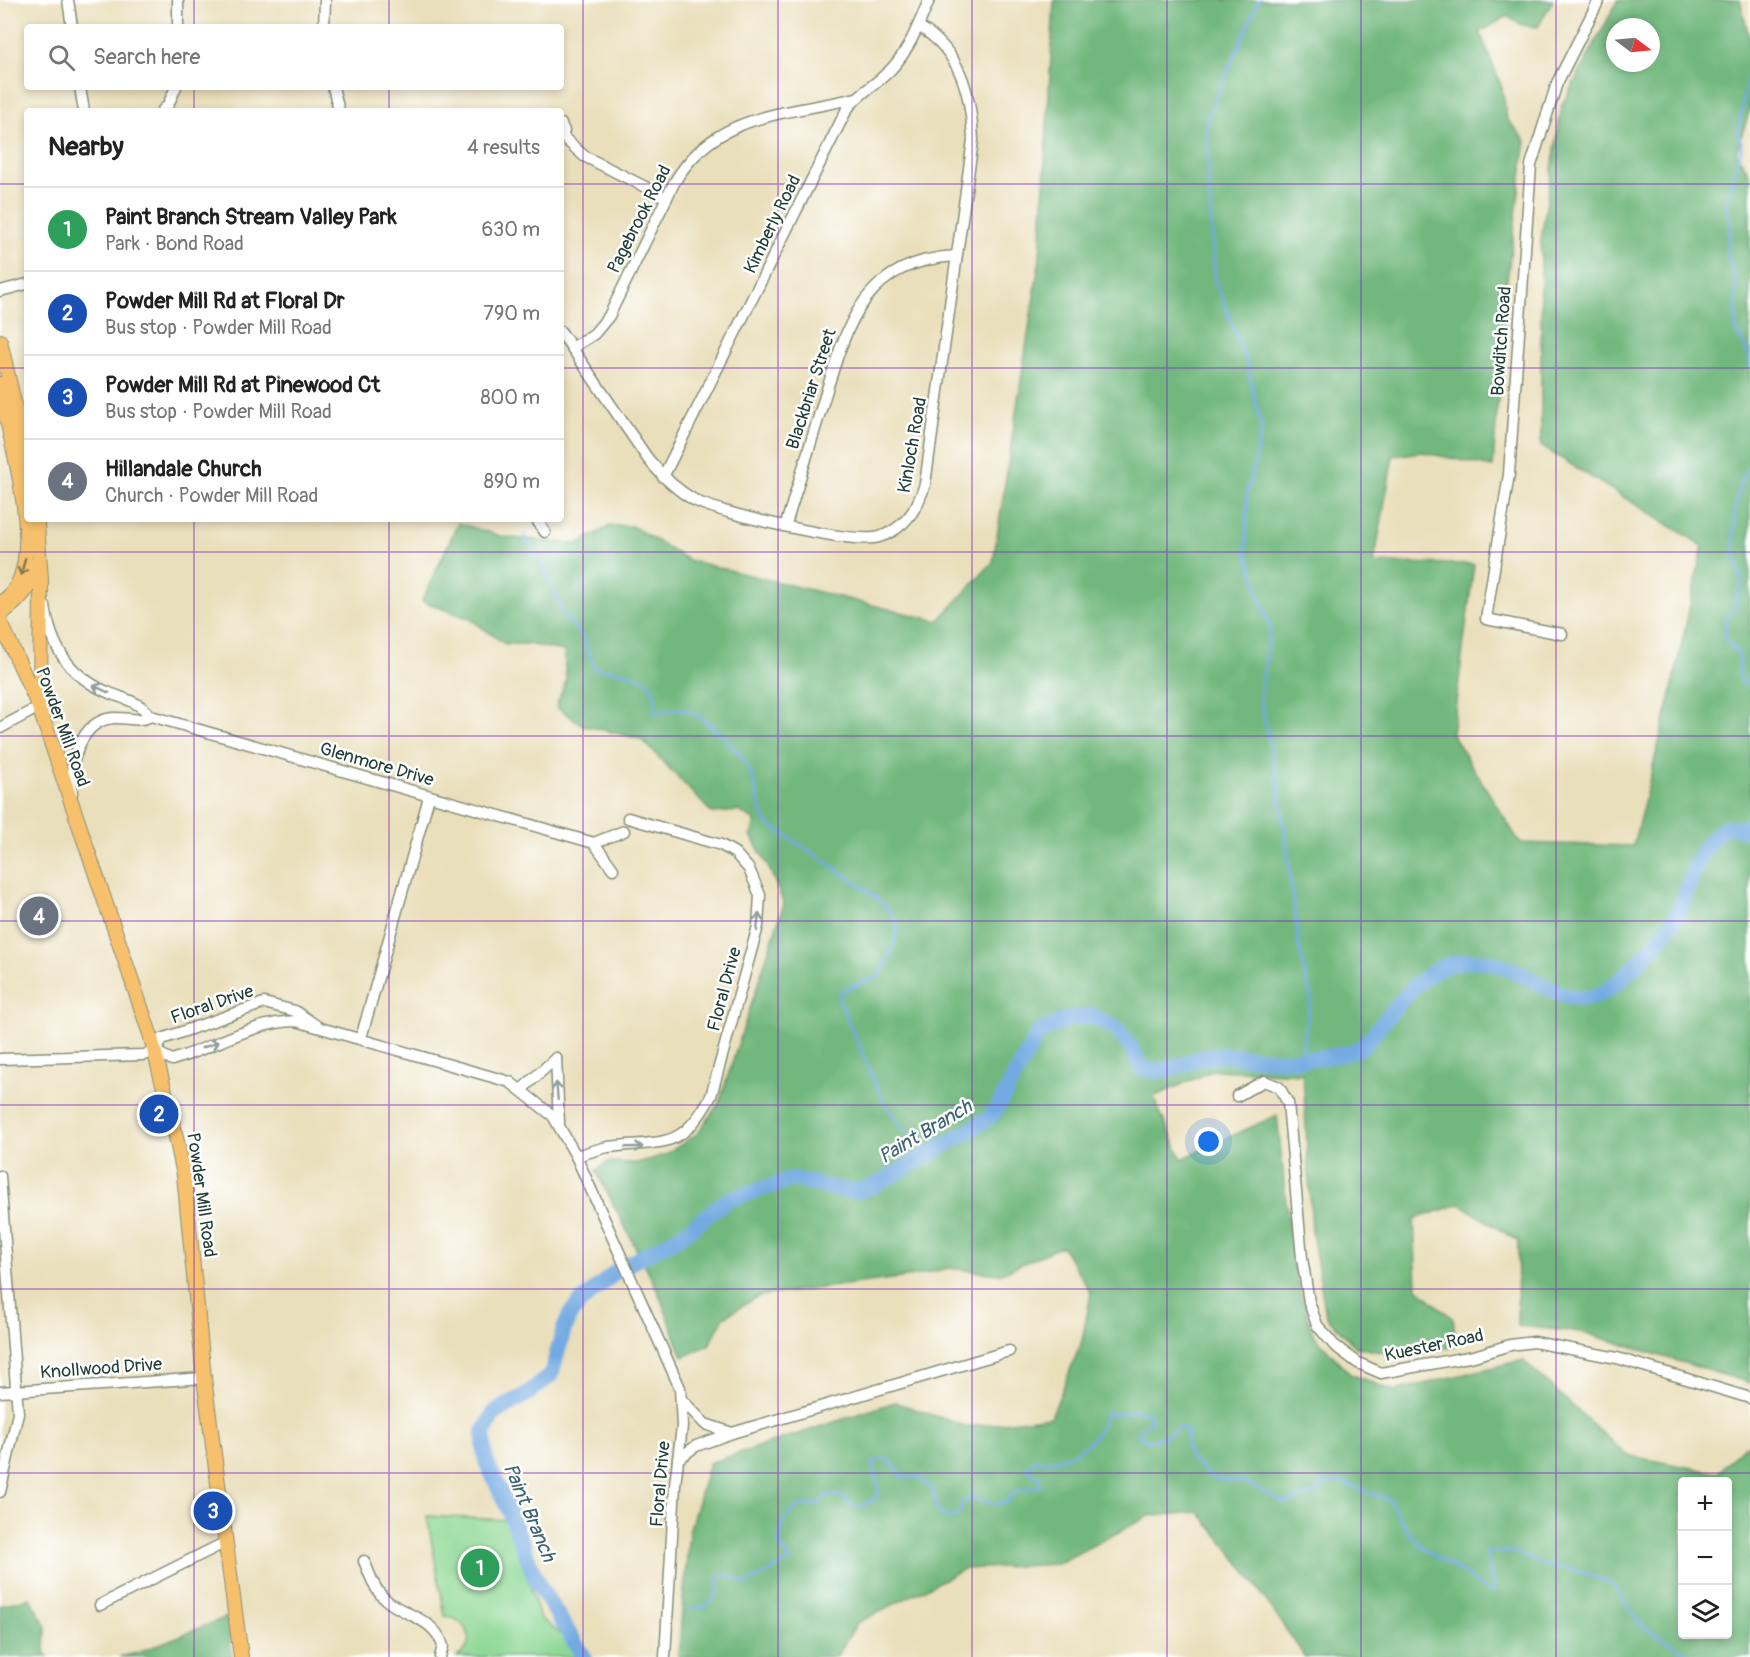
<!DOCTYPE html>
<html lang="en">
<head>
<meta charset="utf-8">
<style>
  body { margin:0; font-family:Pangolin,sans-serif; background:#f2f2f2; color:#222 }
  .controls { position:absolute; right:18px; bottom:18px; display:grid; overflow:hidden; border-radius:6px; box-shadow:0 3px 9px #0003 }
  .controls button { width:54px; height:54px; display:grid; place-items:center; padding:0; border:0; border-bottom:2px solid #e0e0e0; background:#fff; color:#222; font:30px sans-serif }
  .compass { position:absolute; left:1606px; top:18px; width:54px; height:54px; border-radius:50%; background:#fff; box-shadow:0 3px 9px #0003; rotate:106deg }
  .you { position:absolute; left:1209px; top:1142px; width:21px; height:21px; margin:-15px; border:4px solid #fff; border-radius:50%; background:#1a73e8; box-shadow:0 0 0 9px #1a73e833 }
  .badge { display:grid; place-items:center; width:39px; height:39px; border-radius:50%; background:#ea580c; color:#fff; font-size:20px; font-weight:700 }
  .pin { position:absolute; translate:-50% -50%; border:3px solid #fff; box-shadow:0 2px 6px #0006 }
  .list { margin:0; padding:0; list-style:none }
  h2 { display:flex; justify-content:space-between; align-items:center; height:78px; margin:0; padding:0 24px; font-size:26px }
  h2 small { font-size:20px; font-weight:400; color:#767676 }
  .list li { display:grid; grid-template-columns:39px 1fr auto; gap:18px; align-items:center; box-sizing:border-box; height:84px; padding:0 24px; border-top:2px solid #e0e0e0 }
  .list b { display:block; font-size:22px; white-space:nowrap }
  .list p { margin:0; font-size:20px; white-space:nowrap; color:#767676 }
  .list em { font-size:20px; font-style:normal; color:#767676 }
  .icon { flex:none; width:33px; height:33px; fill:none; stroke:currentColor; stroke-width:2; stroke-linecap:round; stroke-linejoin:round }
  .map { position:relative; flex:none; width:1750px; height:1657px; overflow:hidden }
  .search { position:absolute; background:#fff; box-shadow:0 3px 9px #0003; left:24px; top:24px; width:540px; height:66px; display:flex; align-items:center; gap:15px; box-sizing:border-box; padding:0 21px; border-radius:6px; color:#767676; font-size:22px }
  .panel { position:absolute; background:#fff; box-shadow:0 3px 9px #0003; left:24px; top:108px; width:540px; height:414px; border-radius:6px }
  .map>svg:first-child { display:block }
</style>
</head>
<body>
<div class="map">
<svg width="1750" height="1657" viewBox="0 0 1750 1657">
  <rect width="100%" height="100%" fill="#fff"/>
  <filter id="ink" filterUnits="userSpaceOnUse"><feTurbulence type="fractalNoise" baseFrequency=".0167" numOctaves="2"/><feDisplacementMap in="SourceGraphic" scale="12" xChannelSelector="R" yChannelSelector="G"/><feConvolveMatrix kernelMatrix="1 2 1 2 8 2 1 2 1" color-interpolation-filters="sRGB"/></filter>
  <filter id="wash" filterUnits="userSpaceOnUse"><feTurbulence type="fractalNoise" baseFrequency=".008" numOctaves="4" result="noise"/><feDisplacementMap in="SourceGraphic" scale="24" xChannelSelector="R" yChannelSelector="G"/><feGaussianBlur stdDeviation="1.35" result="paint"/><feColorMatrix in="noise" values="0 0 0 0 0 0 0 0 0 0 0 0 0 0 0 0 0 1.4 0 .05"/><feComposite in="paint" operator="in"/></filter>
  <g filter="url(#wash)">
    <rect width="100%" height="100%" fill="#eadfbb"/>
    <path fill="#8dd894" stroke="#568a64" stroke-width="1.5" d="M 427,1516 L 510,1520 L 540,1618 L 590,1657 L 457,1657 C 479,1644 466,1618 445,1616 Z"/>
    <g fill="#72b87e" stroke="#487a59" stroke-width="1.5" fill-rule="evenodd">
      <path d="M 1054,0 L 1553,0 L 1538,27 L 1522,25 L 1507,16 L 1480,32 L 1502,88 L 1507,119 L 1526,141 L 1506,287 L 1493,467 L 1422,452 L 1393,456 L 1374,563 L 1474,564 L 1452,734 L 1520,843 L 1633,846 L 1670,698 L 1703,546 L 1541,446 L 1541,239 L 1562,105 L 1618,0 L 1740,0 L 1750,41 L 1750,110 L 1736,152 L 1750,175 L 1750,1383 L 1582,1332 L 1517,1326 L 1518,1241 L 1460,1204 L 1414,1219 L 1417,1288 L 1453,1319 L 1457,1346 L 1405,1357 L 1356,1347 L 1326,1316 L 1312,1232 L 1303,1074 L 1214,1070 L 1153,1097 L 1182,1159 L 1277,1115 L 1293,1266 L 1313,1334 L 1350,1374 L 1394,1391 L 1523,1360 L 1626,1455 L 1718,1473 L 1743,1447 L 1750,1444 L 1750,1657 L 1305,1657 L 1243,1567 L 1199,1512 L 1149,1516 L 1057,1564 L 964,1569 L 857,1623 L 836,1657 L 678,1657 L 689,1532 L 709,1463 L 895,1402 L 968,1427 L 1051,1417 L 1082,1341 L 1091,1293 L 1062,1246 L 999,1274 L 948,1268 L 915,1276 L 759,1296 L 724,1317 L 709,1345 L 683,1357 L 657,1289 L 596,1171 L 607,1162 L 637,1163 L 665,1155 L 698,1133 L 719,1103 L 784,904 L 769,868 L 751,836 L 755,821 L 739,811 L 712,813 L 641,739 L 583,725 L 556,707 L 566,681 L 564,651 L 528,644 L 505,644 L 470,619 L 422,601 L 458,523 L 504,537 L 577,544 L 610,526 L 632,526 L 688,560 L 938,621 L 993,562 L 1040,257 ZM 1615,27 L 1651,27 L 1651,63 L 1615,63 ZM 1682,1482 L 1728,1482 L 1728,1634 L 1682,1634 Z"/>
      <path d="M 30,1598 L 46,1626 L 45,1651 L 48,1657 L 0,1657 L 0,1605 Z"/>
      <path d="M 227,1617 L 232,1657 L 119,1657 L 137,1653 Z"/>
    </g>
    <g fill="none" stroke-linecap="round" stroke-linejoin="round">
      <g stroke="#73aae1" stroke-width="3">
        <path d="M 1259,0 L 1207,119 L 1209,191 L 1215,280 L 1247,363 L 1262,430 L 1247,495 L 1246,550 L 1270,628 L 1260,699 L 1278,781 L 1300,952 L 1311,999 L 1300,1058"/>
        <path d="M 1748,75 L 1738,130 L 1742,146 L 1725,204 L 1731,222 L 1727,255 L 1735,277 L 1736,330 L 1749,356 L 1750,367"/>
        <path d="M 1750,418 L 1750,440"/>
        <path d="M 1750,465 C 1736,478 1733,527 1734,547 C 1734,558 1743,573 1741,584 C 1739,596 1734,593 1735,610 L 1726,617 L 1725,639 L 1739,654 L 1740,679 L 1750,689"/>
        <path d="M 525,536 L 545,570 L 565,617 L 582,636 L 595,668 C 623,673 663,671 654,712 C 663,713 677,707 686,710 C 710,720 745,754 753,778 C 758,794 758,809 767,823 C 792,842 893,898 897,924 C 898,940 887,963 879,976 L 841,991 L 839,1000 L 882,1099 L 900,1125 L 928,1155"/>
        <path d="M 1739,828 L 1750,813"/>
        <path d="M 691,1609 L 705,1607 L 718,1594 L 718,1576 L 728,1575 L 747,1584 L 791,1560 L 778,1543 L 784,1520 L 799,1505 L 818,1505 L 827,1495 L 841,1496 L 856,1509 L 873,1500 L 879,1494 L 873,1463 L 884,1458 L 892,1463 L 903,1478 L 919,1477 L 933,1489 L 937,1511 L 949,1518 L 958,1515 L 963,1502 L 972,1498 L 995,1504 L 1006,1503 L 1014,1492 L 1040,1486 L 1039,1478 L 1026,1468 L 1036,1460 C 1066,1466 1100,1442 1106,1412 L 1113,1415 L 1134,1411 L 1149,1412 L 1152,1421 L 1143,1426 L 1138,1435 L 1149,1441 L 1170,1434 L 1178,1427 L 1187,1430 L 1186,1445 L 1190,1458 L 1212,1478 L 1247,1483 L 1285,1503 L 1313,1494 L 1326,1483 L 1341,1482 L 1390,1500 C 1413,1546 1421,1547 1463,1573 C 1474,1580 1481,1590 1494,1592 L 1486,1552 L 1515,1552 L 1544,1565 L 1579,1571 L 1612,1584 L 1642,1626 L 1693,1656 L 1710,1657"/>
      </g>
      <path stroke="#73aae1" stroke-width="16" d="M 584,1657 L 538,1584 L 508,1508 L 486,1461 L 484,1448 L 484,1432 L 494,1413 L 527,1394 L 551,1375 L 564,1329 L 571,1313 L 581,1302 L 619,1269 L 682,1235 L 727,1200 L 793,1179 L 841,1190 L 859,1191 L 877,1184 L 957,1138 L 990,1117 L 997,1108 L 1039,1032 L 1070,1018 L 1093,1016 L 1115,1027 L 1132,1049 L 1141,1068 C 1165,1076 1179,1064 1202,1058 C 1222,1052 1246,1057 1267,1059 C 1292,1061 1339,1059 1362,1047 C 1384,1023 1403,993 1430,974 C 1501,927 1554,1019 1601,994 C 1621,983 1666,937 1676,916 C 1693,884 1693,848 1726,827 L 1739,828 L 1750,832"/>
    </g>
  </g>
  <g filter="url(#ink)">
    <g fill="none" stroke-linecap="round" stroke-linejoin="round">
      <defs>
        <g id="minor">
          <path d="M 68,0 L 72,27"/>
          <path d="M 178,27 L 178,0"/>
          <path d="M 324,27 L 325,0"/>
          <path d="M 80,87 L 84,111"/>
          <path d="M 333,87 L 339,111"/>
          <path d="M 162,111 L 168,105 L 176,87"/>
          <path d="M 561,124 L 564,131 L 561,137"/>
          <path d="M 562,136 L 584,156 L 667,198"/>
          <path d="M 0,291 L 27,284"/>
          <path d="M 561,332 L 648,459 C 662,476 676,490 696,501 C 723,514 853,545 879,537 C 905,529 918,508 925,484 L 973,140 C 971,94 961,51 918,26"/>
          <path d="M 572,348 L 594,334 L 609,316 L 674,183 C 715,112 785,115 856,98"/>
          <path d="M 663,477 L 847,109 C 860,92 879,83 893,67 C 910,48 919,24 929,0"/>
          <path d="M 536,519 L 545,532"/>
          <path d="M 786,524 C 798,485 810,445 822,406 C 846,328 861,261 956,256"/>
          <path d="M 45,606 C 51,649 71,678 112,694 C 128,700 139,702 151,716"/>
          <path d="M 1562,634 L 1486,619 L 1509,474 L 1531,165 L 1557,83 L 1599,0"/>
          <path d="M 151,716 L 594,843 L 624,831"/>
          <path d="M 0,728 L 39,707"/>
          <path d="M 72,793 C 69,765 80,720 114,718 C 128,717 138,723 151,716"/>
          <path d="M 594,843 L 613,869"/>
          <path d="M 361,1038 L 429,797"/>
          <path d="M 156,1052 L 162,1039 L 264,1003 L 295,1011 L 317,1026"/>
          <path d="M 556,1058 L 559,1123"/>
          <path d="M 0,1059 L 143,1055 L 156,1052 L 172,1060 C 213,1048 252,1022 296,1021 L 510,1082 L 553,1116 L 576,1156 L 680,1388 L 682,1426 L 675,1485 L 665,1657"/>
          <path d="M 521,1090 L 556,1058"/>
          <path d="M 1237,1096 L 1264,1081 L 1279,1087 L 1288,1103 L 1302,1258 L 1309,1302 L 1317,1325 L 1334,1345 L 1358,1363 L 1381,1373 L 1474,1356 L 1510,1345 L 1534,1342 L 1617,1358 L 1750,1398"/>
          <path d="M 576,1156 C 587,1153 598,1149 608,1147 C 662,1140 681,1152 711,1096 L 758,926 L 760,895 L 749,869 L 735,853 L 721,845 L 628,818"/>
          <path d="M 0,1176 L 18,1413 L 0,1492"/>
          <path d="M 0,1392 L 204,1378"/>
          <path d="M 682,1400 L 705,1424 L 732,1433 L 1009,1351"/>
          <path d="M 678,1459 L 696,1446 L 732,1433"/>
          <path d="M 364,1561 C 370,1574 374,1590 385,1599 C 405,1617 434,1617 443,1646 L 440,1657"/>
          <path d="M 100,1605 L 226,1542"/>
        </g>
        <g id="major">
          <path d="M 0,341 L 27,459"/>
          <path d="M 0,384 C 6,434 56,572 0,603"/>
          <path d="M 37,524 L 41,580 L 40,702"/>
          <path d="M 0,614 C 19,602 32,587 36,565"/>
          <path d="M 0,621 L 39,707 L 150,1034 L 173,1123 L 184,1175 L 204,1378 L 241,1657"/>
        </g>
      </defs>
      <use href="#minor" stroke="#848e78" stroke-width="13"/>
      <use href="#major" stroke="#848e78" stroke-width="16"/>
      <use href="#minor" stroke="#fff" stroke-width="10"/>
      <use href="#major" stroke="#f7c06c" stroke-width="14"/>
    </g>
    <defs><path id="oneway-shaft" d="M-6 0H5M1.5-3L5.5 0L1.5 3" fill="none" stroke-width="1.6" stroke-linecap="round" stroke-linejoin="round" transform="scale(1.5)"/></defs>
    <use stroke="#80784d" href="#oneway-shaft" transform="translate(23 567) rotate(104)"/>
    <g stroke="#8f9e9a">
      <use href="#oneway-shaft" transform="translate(101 689) rotate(-155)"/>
      <use href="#oneway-shaft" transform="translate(758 922) rotate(-83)"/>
      <use href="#oneway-shaft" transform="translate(210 1045) rotate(-21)"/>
      <use href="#oneway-shaft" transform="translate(557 1091) rotate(-95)"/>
      <use href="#oneway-shaft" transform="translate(634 1147) rotate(-2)"/>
    </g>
  </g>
  <path fill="none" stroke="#7b2cbf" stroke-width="1.5" stroke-opacity="0.55" d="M 194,0 L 194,27M 389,0 L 389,27M 583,0 L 583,1657M 778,0 L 778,1657M 972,0 L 972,1657M 1167,0 L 1167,1657M 1361,0 L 1361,1657M 1556,0 L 1556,1657M 194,87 L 194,111M 389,87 L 389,111M 0,184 L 27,184M 561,184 L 1750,184M 0,368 L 27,368M 561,368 L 1750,368M 194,519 L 194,1657M 389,519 L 389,1657M 0,552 L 1750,552M 0,736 L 1750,736M 0,921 L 1750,921M 0,1105 L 1750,1105M 0,1289 L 1750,1289M 0,1473 L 1750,1473"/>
  <g text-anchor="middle" stroke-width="5" stroke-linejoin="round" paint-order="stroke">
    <g font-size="18" fill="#1f3d34" stroke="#fff">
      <text transform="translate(639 219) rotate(-63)" y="6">Pagebrook Road</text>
      <text transform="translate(772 224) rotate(-64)" y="6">Kimberly Road</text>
      <text transform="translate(1501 341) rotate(-86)" y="6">Bowditch Road</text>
      <text transform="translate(811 389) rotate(-72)" y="6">Blackbriar Street</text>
      <text transform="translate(912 445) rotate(-80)" y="6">Kinloch Road</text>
      <text transform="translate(63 727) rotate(70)" y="6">Powder Mill Road</text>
      <text transform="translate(377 764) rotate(16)" y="6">Glenmore Drive</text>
      <text transform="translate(724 989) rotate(-75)" y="6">Floral Drive</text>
      <text transform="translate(212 1004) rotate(-19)" y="6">Floral Drive</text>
      <text transform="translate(202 1195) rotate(82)" y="6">Powder Mill Road</text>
      <text transform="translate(1434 1345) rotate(-12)" y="6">Kuester Road</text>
      <text transform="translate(101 1368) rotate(-4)" y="6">Knollwood Drive</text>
      <text transform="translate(660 1484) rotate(-85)" y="6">Floral Drive</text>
    </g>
    <g font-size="20" font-style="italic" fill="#3c6371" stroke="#fff">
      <text transform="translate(925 1131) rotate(-31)" y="7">Paint Branch</text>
      <text transform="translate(530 1512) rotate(67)" y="7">Paint Branch</text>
    </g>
  </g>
</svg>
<div class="controls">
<button>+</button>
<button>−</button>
<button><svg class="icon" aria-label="layers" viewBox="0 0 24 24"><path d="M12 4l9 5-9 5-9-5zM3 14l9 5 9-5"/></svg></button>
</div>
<svg class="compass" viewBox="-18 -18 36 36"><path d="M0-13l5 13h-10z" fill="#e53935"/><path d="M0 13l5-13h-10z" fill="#767676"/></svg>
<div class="you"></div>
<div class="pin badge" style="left:480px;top:1568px;background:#2e9e5b">1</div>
<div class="pin badge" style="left:159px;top:1114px;background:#1a4fb4">2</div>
<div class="pin badge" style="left:213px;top:1511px;background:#1a4fb4">3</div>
<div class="pin badge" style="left:39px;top:916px;background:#6b7280">4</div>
<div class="search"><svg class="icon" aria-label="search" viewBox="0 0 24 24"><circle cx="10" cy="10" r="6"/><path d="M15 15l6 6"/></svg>Search here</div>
<section class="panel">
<h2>Nearby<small>4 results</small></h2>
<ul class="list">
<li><span class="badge" style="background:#2e9e5b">1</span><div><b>Paint Branch Stream Valley Park</b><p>Park · Bond Road</p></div><em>630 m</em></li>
<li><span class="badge" style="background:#1a4fb4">2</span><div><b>Powder Mill Rd at Floral Dr</b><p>Bus stop · Powder Mill Road</p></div><em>790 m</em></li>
<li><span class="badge" style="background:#1a4fb4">3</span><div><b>Powder Mill Rd at Pinewood Ct</b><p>Bus stop · Powder Mill Road</p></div><em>800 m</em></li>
<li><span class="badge" style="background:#6b7280">4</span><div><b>Hillandale Church</b><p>Church · Powder Mill Road</p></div><em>890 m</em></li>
</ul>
</section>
</div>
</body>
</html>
